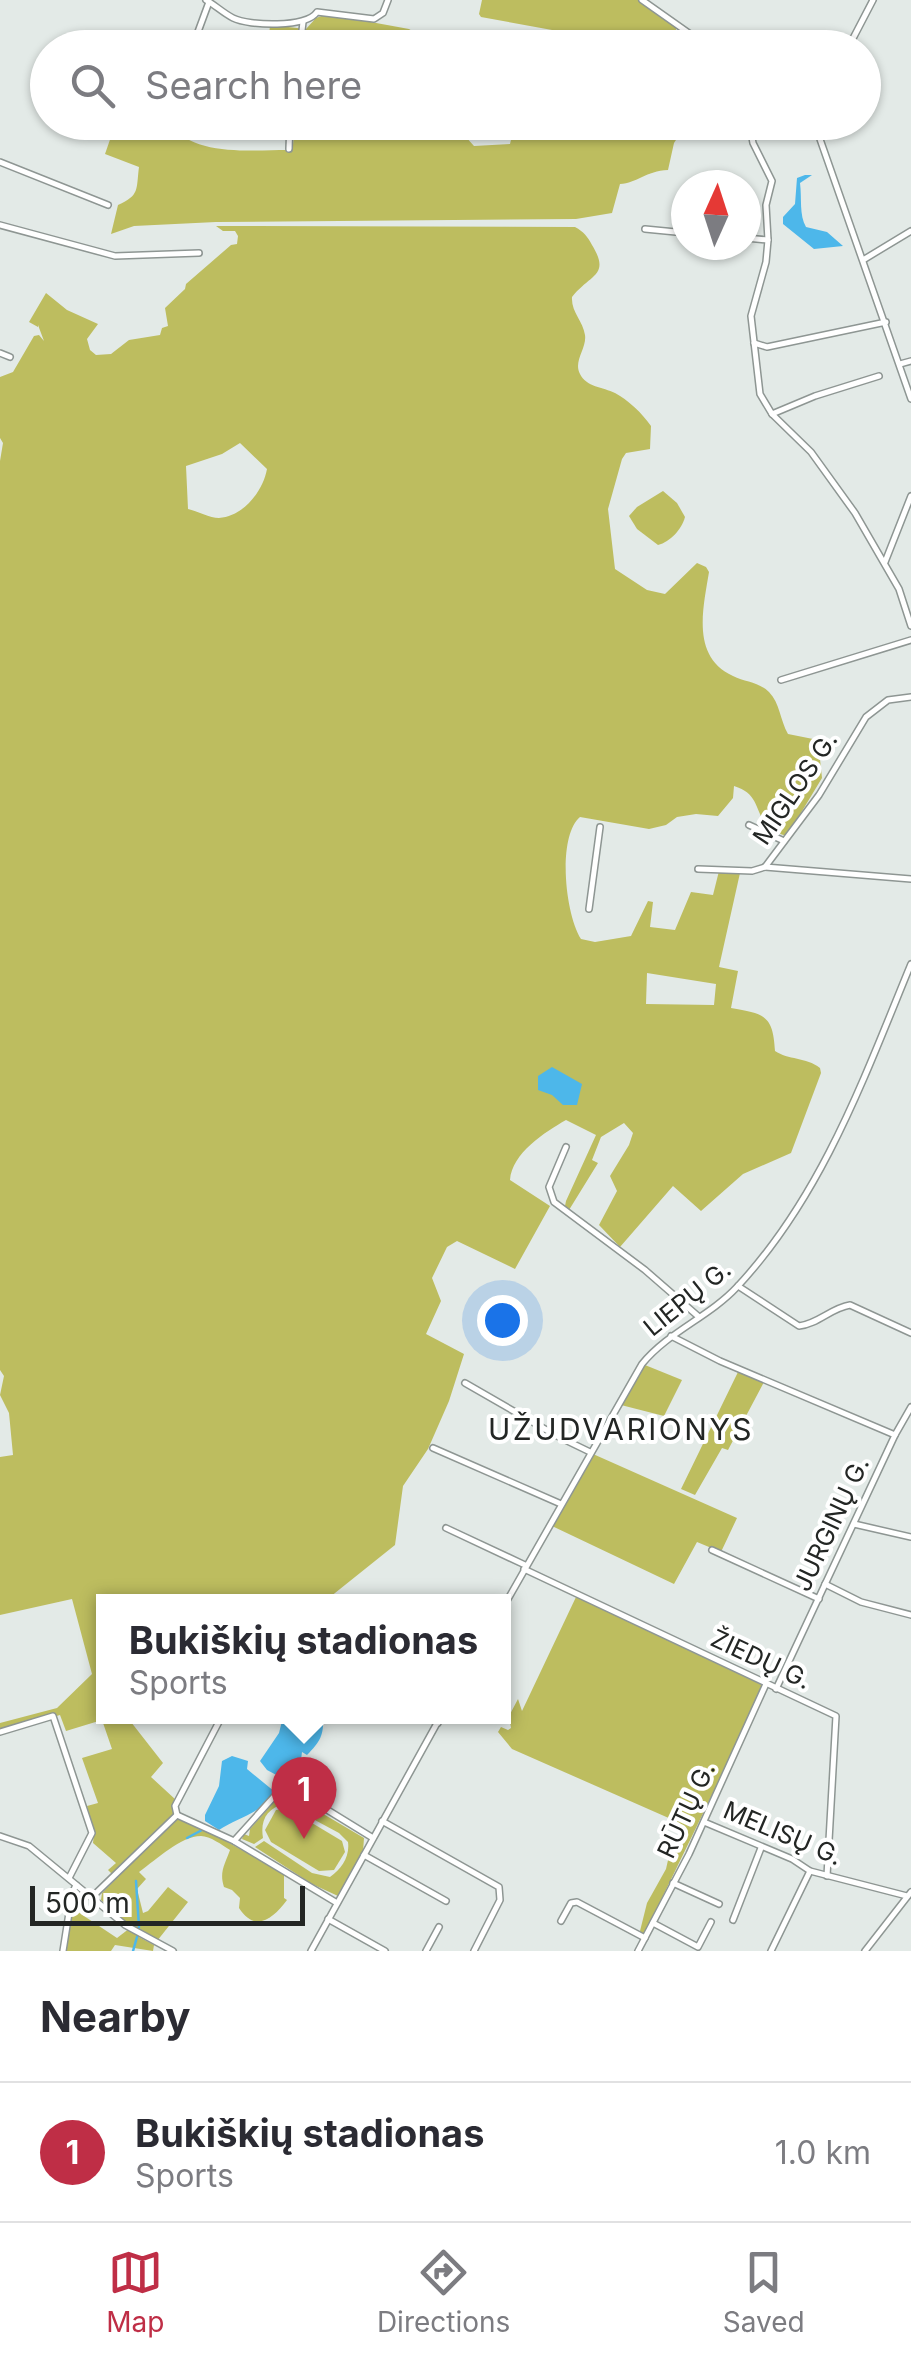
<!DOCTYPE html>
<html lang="en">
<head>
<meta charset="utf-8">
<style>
  body { margin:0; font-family:Inter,sans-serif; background:#f7f7f7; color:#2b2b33 }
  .compass { position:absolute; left:671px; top:170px; width:90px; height:90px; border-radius:50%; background:#fff; box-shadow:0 2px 8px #0004; rotate:3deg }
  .scale { position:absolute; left:30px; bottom:25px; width:275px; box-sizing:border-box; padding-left:10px; border:5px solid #232624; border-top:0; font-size:28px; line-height:35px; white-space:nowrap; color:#232624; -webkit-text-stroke:8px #fff; paint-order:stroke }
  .you { position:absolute; left:502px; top:1320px; width:35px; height:35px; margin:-25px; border:8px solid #fff; border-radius:50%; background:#1a73e8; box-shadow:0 0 0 15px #1a73e833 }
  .badge { display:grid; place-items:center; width:65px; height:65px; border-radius:50%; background:#bf2e46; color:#fff; font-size:32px; font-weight:700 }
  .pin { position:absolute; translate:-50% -82px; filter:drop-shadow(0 2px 5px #0008) }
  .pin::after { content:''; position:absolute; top:52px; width:35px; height:30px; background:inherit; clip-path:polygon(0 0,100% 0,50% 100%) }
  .popup { position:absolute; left:96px; top:1594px; width:415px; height:130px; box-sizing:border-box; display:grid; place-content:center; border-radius:0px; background:#fff; filter:drop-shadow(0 2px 8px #0005); font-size:32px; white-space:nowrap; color:#7c7c81 }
  .popup b { font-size:38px; color:#2b2b33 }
  .popup::after { content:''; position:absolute; left:50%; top:100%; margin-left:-20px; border:20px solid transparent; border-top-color:#fff }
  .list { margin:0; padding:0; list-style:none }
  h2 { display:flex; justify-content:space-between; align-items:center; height:130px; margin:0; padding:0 40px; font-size:42px }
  h2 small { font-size:32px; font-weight:400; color:#7c7c81 }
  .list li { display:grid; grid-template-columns:65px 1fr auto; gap:30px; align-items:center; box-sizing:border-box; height:140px; padding:0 40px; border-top:2px solid #e1e1e2 }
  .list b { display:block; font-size:38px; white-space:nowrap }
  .list p { margin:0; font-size:32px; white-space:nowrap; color:#7c7c81 }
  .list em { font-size:32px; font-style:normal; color:#7c7c81 }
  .icon { flex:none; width:55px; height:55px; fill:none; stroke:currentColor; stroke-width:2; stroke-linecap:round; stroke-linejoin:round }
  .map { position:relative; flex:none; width:911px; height:1951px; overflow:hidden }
  .search { position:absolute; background:#fff; box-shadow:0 2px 8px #0004; left:30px; right:30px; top:30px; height:110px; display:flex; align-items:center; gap:25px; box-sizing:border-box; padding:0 35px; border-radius:55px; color:#7c7c81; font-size:38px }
  .sheet { height:270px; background:#fff }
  nav { display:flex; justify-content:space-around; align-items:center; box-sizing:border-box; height:140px; border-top:2px solid #e1e1e2; background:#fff; font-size:28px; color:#7c7c81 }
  nav a { display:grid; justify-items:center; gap:5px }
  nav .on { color:#bf2e46 }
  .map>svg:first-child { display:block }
</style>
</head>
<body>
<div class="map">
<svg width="911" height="1951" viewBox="0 0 911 1951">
  <rect width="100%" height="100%" fill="#e3eae7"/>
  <g fill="#bdbd5f" fill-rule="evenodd">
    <path d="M 482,0 L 639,0 L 677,28 L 666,47 L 625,47 L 585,36 L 481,17 L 479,14 Z"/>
    <path d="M 327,14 L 409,29 L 420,36 L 429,47 L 268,48 L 270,25 L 306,29 L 316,18 Z"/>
    <path d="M 170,123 C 191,157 253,150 287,150 L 293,145 L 295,123 L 460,123 L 465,136 L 474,146 L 510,144 L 515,123 L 687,123 L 674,143 L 668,170 C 646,171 637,183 620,184 L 612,213 L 576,219 L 216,222 L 134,226 L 111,234 L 118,205 C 140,195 136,190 139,167 L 105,154 L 113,131 L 91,122 Z"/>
    <path d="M 216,226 L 575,227 C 584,232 587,236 592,245 C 611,276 590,274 572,297 C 571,312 583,321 585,335 C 587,348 573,361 580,374 C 586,387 603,387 615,393 C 627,399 643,414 651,426 L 650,449 L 626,453 L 622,459 L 608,509 L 615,569 L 647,590 L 665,594 L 697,563 L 706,567 L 709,572 C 703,609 691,657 733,676 C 745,682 759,682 769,692 C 780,703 780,720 788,734 L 818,740 L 822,778 L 787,836 C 748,825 768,796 734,786 L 733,798 L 718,816 L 696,814 L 677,817 L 666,825 L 649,829 L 580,817 C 557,837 565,914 581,939 L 595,942 L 631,936 L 648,901 L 653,902 L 650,927 L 675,930 L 691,892 L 713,895 L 719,871 L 740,873 L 719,967 L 738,971 L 731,1008 C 765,1014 773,1015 775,1051 C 788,1060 806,1057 820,1068 L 821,1073 L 791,1153 L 743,1174 L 701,1211 L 673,1186 L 620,1247 L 599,1225 L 617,1191 L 610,1176 L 629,1145 L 633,1133 L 624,1123 L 601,1137 L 592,1160 L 598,1163 L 569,1210 L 565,1206 L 566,1201 L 596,1135 L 566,1120 C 545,1132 512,1153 510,1180 L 550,1206 L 515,1269 L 457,1241 L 447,1247 L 432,1278 L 441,1301 L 426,1334 L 464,1354 L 449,1401 L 428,1449 L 403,1486 L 395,1545 L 325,1601 L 104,1602 L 104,1716 L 135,1717 L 131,1722 L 163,1763 L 151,1777 L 176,1800 L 173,1814 L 112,1874 L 108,1870 L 116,1863 L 93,1843 L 94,1833 L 87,1806 L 98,1803 L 82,1758 L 112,1749 L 102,1720 L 66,1731 L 60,1715 L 0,1733 L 0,1723 L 57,1708 L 92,1674 L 72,1599 L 0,1615 L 0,1457 L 13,1455 L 9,1413 L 0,1395 L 4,1376 L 0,1370 L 0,461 L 3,443 L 0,438 L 0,377 L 13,372 L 34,336 L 39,335 L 44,341 L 38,325 L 38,327 L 29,322 L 46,293 L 67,310 L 98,324 L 87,339 L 90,350 L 96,355 L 111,354 L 129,340 L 160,335 L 162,328 L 168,326 L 165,308 L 185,289 L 186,284 L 231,245 L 237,244 L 238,236 L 235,231 L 223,231 ZM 240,443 L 267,469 C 263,491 244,516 219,518 C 210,518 197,511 188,509 L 186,466 L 222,454 ZM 647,973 L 716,984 L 714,1005 L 646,1004 Z"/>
    <path d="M 663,491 L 677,503 L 685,517 C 682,529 670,542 658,545 L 637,529 L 629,516 L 637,507 Z"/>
    <path d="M 645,1365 L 682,1380 L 664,1416 L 621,1405 Z"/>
    <path d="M 738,1372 L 764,1382 L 728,1450 L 722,1448 L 695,1495 L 681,1489 Z"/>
    <path d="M 593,1454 L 737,1518 L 721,1552 L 697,1542 L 674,1584 L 552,1526 Z"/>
    <path d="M 576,1597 L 762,1685 L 761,1694 L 644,1935 L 640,1931 L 647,1903 L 666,1869 L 671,1847 L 681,1831 L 680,1823 L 512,1749 L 498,1732 L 501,1727 L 508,1730 L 511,1728 L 509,1716 L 518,1699 L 522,1711 Z"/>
    <path d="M 283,1792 L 289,1800 L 303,1802 L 364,1838 L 363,1852 L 338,1896 L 312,1884 L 255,1847 L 264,1841 L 312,1873 L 330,1877 C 342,1869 350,1856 348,1842 L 339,1833 L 285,1804 C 267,1808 260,1820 263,1838 L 254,1844 L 242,1839 L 244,1834 L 249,1836 L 250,1829 Z"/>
    <path d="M 287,1808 L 342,1841 L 345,1852 L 334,1870 L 319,1871 L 271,1842 L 265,1830 L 276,1810 Z"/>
    <path d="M 187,1819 L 284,1874 L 284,1898 L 287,1900 C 273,1919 255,1933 239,1908 L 240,1898 L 232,1890 L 224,1887 C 219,1872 225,1864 230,1850 C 222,1845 210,1836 201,1836 C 181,1836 157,1859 139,1872 L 146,1879 L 137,1889 L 143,1913 L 148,1911 L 168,1887 L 188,1902 L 157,1941 L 140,1933 L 139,1937 L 154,1945 L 153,1951 L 115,1945 L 111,1951 L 66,1951 L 72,1908 L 117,1938 L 130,1928 L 101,1900 L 102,1893 L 174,1820 Z"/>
  </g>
  <g fill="#4db7ea">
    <path d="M 805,175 L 812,175 L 800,183 C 802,198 799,215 806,227 L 827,232 L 843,246 L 814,249 L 783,224 L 783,217 L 795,204 L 797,178 Z"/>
    <path d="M 552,1067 L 582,1084 L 577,1105 L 563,1105 L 552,1095 L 538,1090 L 538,1076 Z"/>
    <path d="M 283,1717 L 323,1717 C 324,1735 320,1742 307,1755 L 302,1752 L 301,1760 L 282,1778 L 267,1770 L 260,1761 L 279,1733 Z"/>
    <path d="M 232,1756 L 248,1761 L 247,1769 L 275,1792 C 263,1813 238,1817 219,1830 L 205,1821 L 205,1815 L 219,1786 L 222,1761 Z"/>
  </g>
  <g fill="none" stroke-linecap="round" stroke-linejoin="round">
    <g stroke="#4db7ea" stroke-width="2.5">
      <path d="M 187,1838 L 202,1830"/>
      <path d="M 136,1881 L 139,1927"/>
      <path d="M 133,1951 L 137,1937"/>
    </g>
    <defs>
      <g id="minor">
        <path d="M 206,0 C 215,5 223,13 233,18 C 249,26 307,28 317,12 L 374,19 L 383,13 L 388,0"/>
        <path d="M 642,0 L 710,48"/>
        <path d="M 192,48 L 209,2"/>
        <path d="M 300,48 L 303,22"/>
        <path d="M 848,48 L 873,0"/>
        <path d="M 749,122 L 753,143 L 772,181 L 766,205 L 768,240 L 766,262 L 751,316 L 760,394 L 772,414 L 811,452 L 855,513 L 899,589 L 911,626"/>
        <path d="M 814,122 L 911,399"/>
        <path d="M 289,149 L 290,122"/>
        <path d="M 0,162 L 108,205"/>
        <path d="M 0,225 L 115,256 L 199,253"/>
        <path d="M 645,229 L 686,233"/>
        <path d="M 746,238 L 768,240"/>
        <path d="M 863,260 L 911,231"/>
        <path d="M 754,343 L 767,347 L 886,322"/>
        <path d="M 0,353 L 10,357"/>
        <path d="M 900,364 L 911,361"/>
        <path d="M 772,414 L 815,396 L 879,376"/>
        <path d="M 885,562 L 911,496"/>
        <path d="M 781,680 L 911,640"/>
        <path d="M 749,825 L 784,841"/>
        <path d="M 765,867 L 911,879"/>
        <path d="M 698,869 L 752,871 L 765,867 L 819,795 L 866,717 L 888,700 L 911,697"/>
        <path d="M 589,909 L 600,827"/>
        <path d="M 566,1147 L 549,1187 L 554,1202 L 645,1270 L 699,1317"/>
        <path d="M 738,1286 L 799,1326 C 818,1324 831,1308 850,1305 L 911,1333"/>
        <path d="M 671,1336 L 720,1361 L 895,1435 L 776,1689"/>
        <path d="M 465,1383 L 557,1436 L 590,1452"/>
        <path d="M 895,1435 L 911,1407"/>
        <path d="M 433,1448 L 561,1504"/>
        <path d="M 854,1524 L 911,1537"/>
        <path d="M 446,1528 L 525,1565"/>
        <path d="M 712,1550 L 819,1599"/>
        <path d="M 524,1569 L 836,1716 L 827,1876"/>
        <path d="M 825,1584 L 861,1602 L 911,1615"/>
        <path d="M 504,1606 L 642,1364 C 668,1332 709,1317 737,1287 C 822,1196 864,1078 911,964"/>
        <path d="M 425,1716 L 438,1723"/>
        <path d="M 0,1732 L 53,1716 L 92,1833 L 69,1878"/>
        <path d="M 321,1806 L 373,1838"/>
        <path d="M 177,1815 L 234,1841 L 337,1903"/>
        <path d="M 177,1815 L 175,1806 L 222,1716"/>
        <path d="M 382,1821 L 499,1887 L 500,1900 L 474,1951"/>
        <path d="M 704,1822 L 792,1859 L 810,1871 L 907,1896"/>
        <path d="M 0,1836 L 29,1846 L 125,1925 L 173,1951"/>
        <path d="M 234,1841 L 280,1790"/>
        <path d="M 364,1855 L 446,1901"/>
        <path d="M 673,1883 L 719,1904"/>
        <path d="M 92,1897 L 177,1815"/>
        <path d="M 328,1919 L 385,1951"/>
        <path d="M 733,1920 L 761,1848"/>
        <path d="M 561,1921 L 571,1903 L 577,1902 L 645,1938"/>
        <path d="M 653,1923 L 698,1947 L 711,1922"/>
        <path d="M 63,1951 L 72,1894 L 76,1885"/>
        <path d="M 311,1951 L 441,1716"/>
        <path d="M 426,1951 L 439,1927"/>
        <path d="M 638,1951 L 689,1854 L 766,1684"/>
        <path d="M 771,1951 L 810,1871"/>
        <path d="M 865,1951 L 911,1892"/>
      </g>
    </defs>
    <use href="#minor" stroke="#8e9693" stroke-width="8"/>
    <use href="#minor" stroke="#fff" stroke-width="5"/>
  </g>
  <g text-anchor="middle" stroke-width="8" stroke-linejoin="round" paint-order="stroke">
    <g font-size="25" fill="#232624" stroke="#fff">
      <text transform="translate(795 788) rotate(-56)" y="9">MIGLOS G.</text>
      <text transform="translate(687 1298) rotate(-39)" y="9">LIEPŲ G.</text>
      <text transform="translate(831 1524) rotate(-65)" y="9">JURGINŲ G.</text>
      <text transform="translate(761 1659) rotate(25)" y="9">ŽIEDŲ G.</text>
      <text transform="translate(686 1810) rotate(-65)" y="9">RŪTŲ G.</text>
      <text transform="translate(783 1833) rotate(23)" y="9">MELISŲ G.</text>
    </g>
    <g font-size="30" letter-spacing="2.5" fill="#232624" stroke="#fff">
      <text x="621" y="1440">UŽUDVARIONYS</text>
    </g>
  </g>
</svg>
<svg class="compass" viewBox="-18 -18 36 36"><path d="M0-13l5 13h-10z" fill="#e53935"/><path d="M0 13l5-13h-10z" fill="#7c7c81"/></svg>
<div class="scale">500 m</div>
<div class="you"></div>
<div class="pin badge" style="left:304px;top:1839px">1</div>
<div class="popup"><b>Bukiškių stadionas</b>Sports</div>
<div class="search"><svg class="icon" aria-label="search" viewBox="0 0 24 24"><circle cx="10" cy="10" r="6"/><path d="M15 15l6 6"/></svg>Search here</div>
</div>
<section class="sheet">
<h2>Nearby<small></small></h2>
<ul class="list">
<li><span class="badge">1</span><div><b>Bukiškių stadionas</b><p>Sports</p></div><em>1.0 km</em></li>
</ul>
</section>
<nav>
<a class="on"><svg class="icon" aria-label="map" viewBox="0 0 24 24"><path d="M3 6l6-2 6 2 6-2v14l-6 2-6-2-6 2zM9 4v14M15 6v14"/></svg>Map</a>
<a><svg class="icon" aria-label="directions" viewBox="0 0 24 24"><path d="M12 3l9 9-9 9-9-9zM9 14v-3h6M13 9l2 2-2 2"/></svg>Directions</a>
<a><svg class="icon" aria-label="saved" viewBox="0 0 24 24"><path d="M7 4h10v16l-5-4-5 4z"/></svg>Saved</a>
</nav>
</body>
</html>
